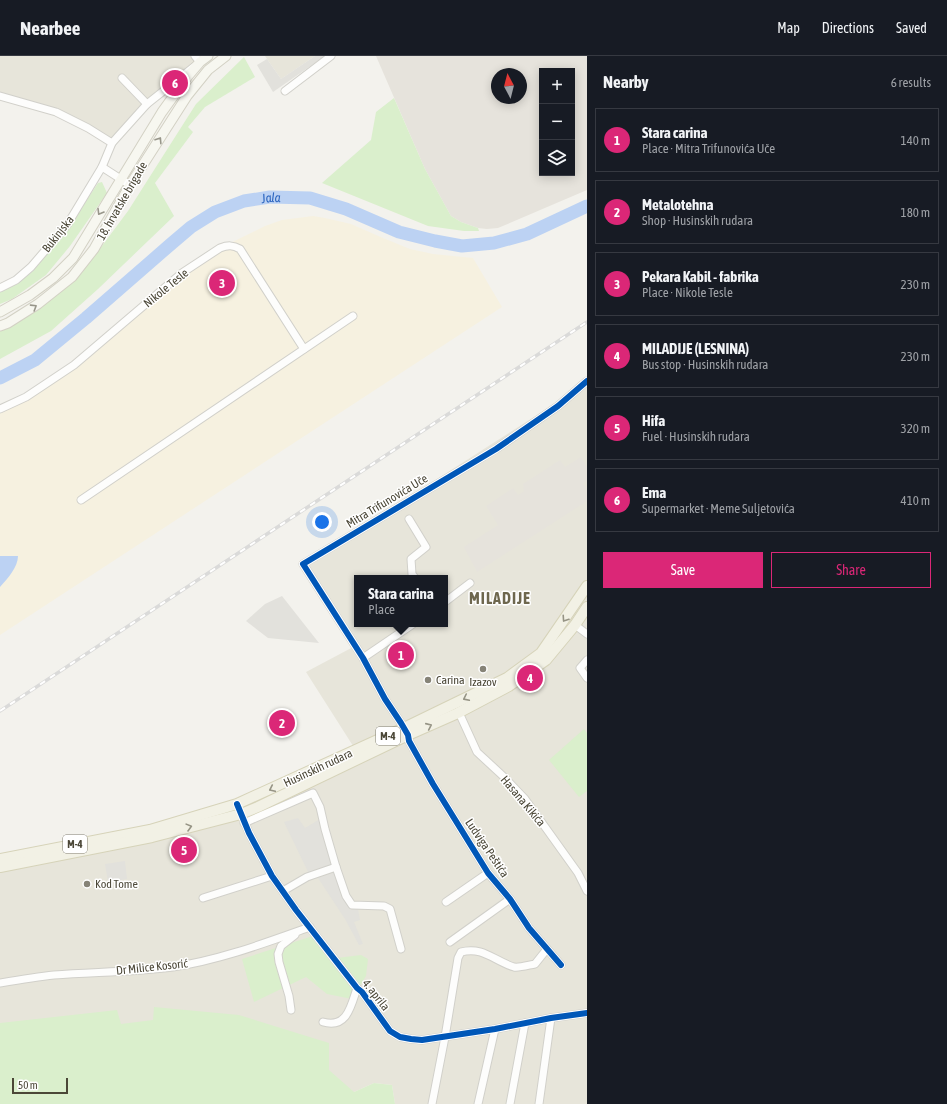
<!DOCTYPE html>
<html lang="en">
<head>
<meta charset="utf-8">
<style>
  body { margin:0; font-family:"Asap Condensed",sans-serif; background:#20242c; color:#f1f3f6 }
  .controls { position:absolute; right:12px; top:12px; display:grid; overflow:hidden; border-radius:0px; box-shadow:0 2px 10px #0003 }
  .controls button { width:36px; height:36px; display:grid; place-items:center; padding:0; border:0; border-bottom:1px solid #363941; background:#171b24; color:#f1f3f6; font:20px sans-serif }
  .compass { position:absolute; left:491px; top:12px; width:36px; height:36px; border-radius:50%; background:#171b24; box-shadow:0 2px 10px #0003; rotate:353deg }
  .scale { position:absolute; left:12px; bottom:10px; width:56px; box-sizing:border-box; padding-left:4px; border:2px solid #4b4737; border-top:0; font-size:11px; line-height:14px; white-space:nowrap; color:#4b4737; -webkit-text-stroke:3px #fff; paint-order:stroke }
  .you { position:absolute; left:322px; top:466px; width:14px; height:14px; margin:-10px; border:3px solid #fff; border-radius:50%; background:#1a73e8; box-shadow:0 0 0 6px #1a73e833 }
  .badge { display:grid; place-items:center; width:26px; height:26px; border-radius:50%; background:#db2777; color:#fff; font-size:13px; font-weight:700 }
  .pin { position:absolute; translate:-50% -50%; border:2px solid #fff; box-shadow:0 1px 4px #0006 }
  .popup { position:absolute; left:354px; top:519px; width:94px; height:52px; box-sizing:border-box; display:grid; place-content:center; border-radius:0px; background:#171b24; filter:drop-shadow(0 1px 3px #0005); font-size:13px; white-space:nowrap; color:#9ea1a6 }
  .popup b { font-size:15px; color:#f1f3f6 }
  .popup::after { content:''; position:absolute; left:50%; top:100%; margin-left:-8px; border:8px solid transparent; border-top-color:#171b24 }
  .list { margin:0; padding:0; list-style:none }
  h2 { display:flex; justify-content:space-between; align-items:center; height:52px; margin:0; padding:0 16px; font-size:17px }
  h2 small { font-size:13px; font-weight:400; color:#9ea1a6 }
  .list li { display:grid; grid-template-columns:26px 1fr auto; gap:12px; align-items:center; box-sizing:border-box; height:64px; margin:0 8px 8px; padding:0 8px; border:1px solid #363941; border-radius:0px }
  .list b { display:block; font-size:15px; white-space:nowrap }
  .list p { margin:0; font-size:13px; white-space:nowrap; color:#9ea1a6 }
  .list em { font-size:13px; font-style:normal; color:#9ea1a6 }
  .actions { display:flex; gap:8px; padding:12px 16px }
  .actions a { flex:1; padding:9px 0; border:1px solid #db2777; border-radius:0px; text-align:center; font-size:14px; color:#db2777 }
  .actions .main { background:#db2777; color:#fff }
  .icon { flex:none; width:22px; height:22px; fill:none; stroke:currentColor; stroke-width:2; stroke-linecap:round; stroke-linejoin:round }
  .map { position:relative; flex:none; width:587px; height:1048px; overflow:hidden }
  header { display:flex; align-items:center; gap:24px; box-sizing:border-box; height:56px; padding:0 20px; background:#171b24; border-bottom:1px solid #363941 }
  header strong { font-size:19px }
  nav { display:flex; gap:22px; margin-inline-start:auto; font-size:14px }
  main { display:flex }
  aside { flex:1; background:#171b24 }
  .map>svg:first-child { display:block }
</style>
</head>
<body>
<header>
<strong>Nearbee</strong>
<nav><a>Map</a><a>Directions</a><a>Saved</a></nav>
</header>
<main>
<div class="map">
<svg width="587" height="1048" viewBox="0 0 587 1048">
  <rect width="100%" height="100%" fill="#f3f2ed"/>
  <g fill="#e7e5da" fill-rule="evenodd">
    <path d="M 0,0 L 202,0 L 196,5 L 112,87 L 56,56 L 0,40 Z"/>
    <path d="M 265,0 L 315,0 L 281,23 Z"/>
    <path d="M 587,322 L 587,1048 L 395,1048 L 392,1029 L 374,1027 L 354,1036 L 0,1048 L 0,806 L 230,752 L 355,693 L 306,616 L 355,590 L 306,507 L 562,343 ZM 357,522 L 445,522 L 445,568 L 357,568 Z"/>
  </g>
  <path fill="#f6f1e0" d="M 313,160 L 325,162 L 351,168 L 383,182 L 410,193 L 433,198 L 473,202 L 502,251 L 0,579 L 0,353 L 74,309 L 182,217 L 218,193 L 265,170 L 282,164 Z"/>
  <g fill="#e6e3dc" fill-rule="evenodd">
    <path d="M 376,0 L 587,0 L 587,134 L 498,172 L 487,173 L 478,172 L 461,166 L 451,160 L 425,113 ZM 542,15 L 572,15 L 572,117 L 542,117 ZM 497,18 L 521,18 L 521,42 L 497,42 Z"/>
    <path d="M 581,401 L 587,411 L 587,425 L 583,427 L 587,434 L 587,445 L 477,516 L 464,491 L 498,469 L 486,450 L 513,432 L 518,439 L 524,435 L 523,428 L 560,404 L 565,411 Z"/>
  </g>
  <g fill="#daefcc">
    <path d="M 244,1 L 255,21 L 205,51 L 188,71 L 193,76 L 155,127 L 174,160 L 98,233 L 51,275 L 0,303 L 0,274 L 32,258 L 90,206 L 128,155 L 196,48 Z"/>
    <path d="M 394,42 L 425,113 L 451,160 L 461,166 L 478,172 L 479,175 L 464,175 L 428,170 L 322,127 L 371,84 L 376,56 Z"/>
    <path d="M 102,126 L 107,137 L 70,190 L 46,219 L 12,243 L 0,248 L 0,234 L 17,228 L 33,215 L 69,171 L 98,127 Z"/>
    <path d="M 584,673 L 587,677 L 587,735 L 579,741 L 549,704 Z"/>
    <path d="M 316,879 L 337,902 L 361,899 L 368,903 L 366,920 L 352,943 L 327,938 L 306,921 L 254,946 L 242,903 Z"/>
    <path d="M 154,951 L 239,959 L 329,987 L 329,1014 L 354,1036 L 374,1027 L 392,1029 L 395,1048 L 0,1048 L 0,967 L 117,954 L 121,968 L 153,964 Z"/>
  </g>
  <g fill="#e2e1dc">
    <path d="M 315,0 L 325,0 L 273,36 L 257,9 L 267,3 L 281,23 Z"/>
    <path d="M 282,540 L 319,587 L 268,582 L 246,565 L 265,548 Z"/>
    <path d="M 298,762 L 305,772 L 320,763 L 333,809 L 309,818 L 284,766 Z"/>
    <path d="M 125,805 L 127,823 L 108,826 L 105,808 Z"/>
    <path d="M 334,816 L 345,844 L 350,853 L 358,853 L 360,864 L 354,866 L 363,888 L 359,889 L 345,863 L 318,822 Z"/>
  </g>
  <path fill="#bcd2f3" d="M 0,500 L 18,500 C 18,511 8,522 0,531 Z"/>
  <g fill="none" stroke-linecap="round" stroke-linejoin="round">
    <path stroke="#bcd2f3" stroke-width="13" id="s1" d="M 0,322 L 35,304 L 86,262 L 171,188 L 191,171 L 215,156 L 244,145 L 270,141 L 310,142 L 346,153 L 399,176 L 435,185 L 462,190 L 494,187 L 527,178 L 587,150"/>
    <defs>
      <g id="minor">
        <path d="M 122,22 L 147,48"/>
        <path d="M 285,35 L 331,0"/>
        <path d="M 0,40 L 56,56 L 88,72 L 112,87"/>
        <path d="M 102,111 L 130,129"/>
        <path d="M 0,232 L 16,224 L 31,211 L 67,169 L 102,111 L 112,87 L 147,48 L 200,6 L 195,0"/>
        <path d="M 0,353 L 26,341 L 74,309 L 182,217 L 220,192 C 228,189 233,189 240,193 L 304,293"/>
        <path d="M 81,444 L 353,260"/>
        <path d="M 409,463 L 426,491 L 411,503 L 412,518 L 415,522"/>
        <path d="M 445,546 L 470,527"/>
        <path d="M 575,569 L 587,578"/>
        <path d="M 363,602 L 413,568"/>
        <path d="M 587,604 L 580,612 L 587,622"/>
        <path d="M 458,657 L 461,661 L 477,696 L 504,721 L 525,743 L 578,817 L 587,835"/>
        <path d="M 240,754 L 249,777 L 272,820 L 296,854 L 357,932 L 362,936 L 390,975 L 400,981 L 411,983 L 422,984 L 495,973 L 551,962 L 587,957"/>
        <path d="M 244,767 L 313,737 L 320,751 L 325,773 L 336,811 L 346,840 L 352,849 L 384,850 L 390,853 L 401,893"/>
        <path d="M 283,835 L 307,821 L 336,811"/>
        <path d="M 203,842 L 272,820"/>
        <path d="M 446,846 L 488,817"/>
        <path d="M 450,886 L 510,843"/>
        <path d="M 561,909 L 529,872 L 510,843 L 488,817 L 433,728 L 409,685 L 408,679 L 401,667 L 385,643 L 363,602 L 303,508 L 496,393 L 558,350 L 587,325"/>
        <path d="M 0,927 C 18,924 36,921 54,919 C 94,916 134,916 173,911 C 220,904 265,887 310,871"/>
        <path d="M 291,954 L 289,940 L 279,906 L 278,898 L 281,890 L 295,879"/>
        <path d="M 323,966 C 347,973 351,950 357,932"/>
        <path d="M 432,1048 L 445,981 L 458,902 L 461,896 C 483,890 494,905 514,911 C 519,912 529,909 535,908 L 547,893"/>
        <path d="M 478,1048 L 495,973"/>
        <path d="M 510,1048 L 525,967"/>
        <path d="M 539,1048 L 551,962"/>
      </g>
      <g id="secondary">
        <path d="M 0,256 L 30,239 L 53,222 L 73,202 L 162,56 L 188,20 L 200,6 L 208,0"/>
        <path d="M 0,270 L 8,267 L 38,248 L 72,221 L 94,193 L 130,129 L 187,40 L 208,14 L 226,0"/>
      </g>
      <g id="primary">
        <path d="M 0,803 L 150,774 L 237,748 L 404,672 L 507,622 L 541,597 L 587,530"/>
        <path d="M 0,811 L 152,781 L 241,758 L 258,751 L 408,679 L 458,657 L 509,630 L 546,604 L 575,569 L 587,551"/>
      </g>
    </defs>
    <use href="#minor" stroke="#d1d0ca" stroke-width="9"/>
    <use href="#secondary" stroke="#d3d1c4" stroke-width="11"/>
    <use href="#primary" stroke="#d6d3b9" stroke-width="12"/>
    <use href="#minor" stroke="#fdfdfc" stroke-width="7"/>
    <use href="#secondary" stroke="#f7f7f0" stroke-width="9"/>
    <use href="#primary" stroke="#f2f1e5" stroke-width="10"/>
    <defs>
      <path id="rail" d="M 0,655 L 587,266"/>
    </defs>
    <use href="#rail" stroke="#dadad9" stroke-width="3.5"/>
    <use href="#rail" stroke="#fff" stroke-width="2" stroke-dasharray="6" stroke-linecap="butt"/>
    <defs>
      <g id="cycleway">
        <path d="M 237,748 L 249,777 L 272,820 L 296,854 L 357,932 L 362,936 L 390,975 L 400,981 L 411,983 L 422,984 L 495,973 L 551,962 L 587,957"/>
        <path d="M 561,909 L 529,872 L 510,843 L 488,817 L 433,728 L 409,685 L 408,679 L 401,667 L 385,643 L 363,602 L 303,508 L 496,393 L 558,350 L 587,325"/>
      </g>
    </defs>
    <use href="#cycleway" stroke="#fff" stroke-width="8"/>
    <use href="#cycleway" stroke="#0057b8" stroke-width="6"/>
  </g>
  <defs><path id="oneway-chevron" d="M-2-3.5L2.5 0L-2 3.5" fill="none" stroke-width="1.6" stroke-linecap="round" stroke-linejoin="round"/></defs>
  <g stroke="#98968a">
    <use href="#oneway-chevron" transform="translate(159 84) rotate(-57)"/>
    <use href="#oneway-chevron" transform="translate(100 156) rotate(121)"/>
    <use href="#oneway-chevron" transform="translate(34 251) rotate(-32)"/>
  </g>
  <g stroke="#969485">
    <use href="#oneway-chevron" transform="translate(565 563) rotate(124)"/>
    <use href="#oneway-chevron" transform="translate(466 642) rotate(154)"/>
    <use href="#oneway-chevron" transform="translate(429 670) rotate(-24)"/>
    <use href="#oneway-chevron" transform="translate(272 733) rotate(155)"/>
    <use href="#oneway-chevron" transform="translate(189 771) rotate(-15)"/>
  </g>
  <g fill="#868377" stroke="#fff" stroke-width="1.5">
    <circle cx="483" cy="613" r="4"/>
    <circle cx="428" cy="624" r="4"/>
    <circle cx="87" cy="828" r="4"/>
  </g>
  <g text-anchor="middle" stroke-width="3" stroke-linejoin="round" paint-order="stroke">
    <g fill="#fff" stroke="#817e73" stroke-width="1">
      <rect x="376" y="671" width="24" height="18" rx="3"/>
      <rect x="63" y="779" width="24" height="18" rx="3"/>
    </g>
    <g font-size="11" font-weight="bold" fill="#4b4737">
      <text x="388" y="684">M-4</text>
      <text x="75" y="792">M-4</text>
    </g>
    <g font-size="12" fill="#4b4737" stroke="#fff">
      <text transform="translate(122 145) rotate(-60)" y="4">18. hrvatske brigade</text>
      <text transform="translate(58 178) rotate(-52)" y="4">Bukinjska</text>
      <text transform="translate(166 232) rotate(-39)" y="4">Nikole Tesle</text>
      <text transform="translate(387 445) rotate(-31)" y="4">Mitra Trifunovića Uče</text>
      <text transform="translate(318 712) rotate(-25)" y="4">Husinskih rudara</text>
      <text transform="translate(523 745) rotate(50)" y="4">Hasana Kikića</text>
      <text transform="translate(487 792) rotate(56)" y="4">Ludviga Peštića</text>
      <text transform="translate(152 911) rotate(-6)" y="4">Dr Milice Kosorić</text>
      <text transform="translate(376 939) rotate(52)" y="4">4. aprila</text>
    </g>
    <g font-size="12" fill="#4b4737" stroke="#fff" text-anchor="start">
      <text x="436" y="628">Carina</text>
      <text x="483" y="630" text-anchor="middle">Izazov</text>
      <text x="95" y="832">Kod Tome</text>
    </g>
    <g font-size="13" font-style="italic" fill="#2963be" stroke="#fff">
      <text dy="5" stroke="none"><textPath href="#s1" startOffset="331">Jala</textPath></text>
    </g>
    <g font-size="16" font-weight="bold" letter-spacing="1" fill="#6e674e" stroke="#fff">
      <text x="500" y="548">MILADIJE</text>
    </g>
  </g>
</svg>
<div class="controls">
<button>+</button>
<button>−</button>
<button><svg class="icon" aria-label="layers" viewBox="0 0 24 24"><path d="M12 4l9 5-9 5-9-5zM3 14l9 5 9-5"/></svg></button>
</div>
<svg class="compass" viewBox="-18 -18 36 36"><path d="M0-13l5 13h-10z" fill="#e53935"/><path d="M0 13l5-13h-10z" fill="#9ea1a6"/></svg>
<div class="scale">50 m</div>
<div class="you"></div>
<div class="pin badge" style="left:401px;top:599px">1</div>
<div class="popup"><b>Stara carina</b>Place</div>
<div class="pin badge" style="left:282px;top:667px">2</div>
<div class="pin badge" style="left:222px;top:227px">3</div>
<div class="pin badge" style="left:530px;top:622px">4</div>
<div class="pin badge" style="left:184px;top:794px">5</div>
<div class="pin badge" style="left:175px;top:27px">6</div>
</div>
<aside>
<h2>Nearby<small>6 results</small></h2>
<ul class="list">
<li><span class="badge">1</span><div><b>Stara carina</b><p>Place · Mitra Trifunovića Uče</p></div><em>140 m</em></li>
<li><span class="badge">2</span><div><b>Metalotehna</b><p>Shop · Husinskih rudara</p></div><em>180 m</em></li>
<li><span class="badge">3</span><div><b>Pekara Kabil - fabrika</b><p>Place · Nikole Tesle</p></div><em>230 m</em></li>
<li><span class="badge">4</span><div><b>MILADIJE (LESNINA)</b><p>Bus stop · Husinskih rudara</p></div><em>230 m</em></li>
<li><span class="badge">5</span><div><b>Hifa</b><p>Fuel · Husinskih rudara</p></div><em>320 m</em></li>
<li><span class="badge">6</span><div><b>Ema</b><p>Supermarket · Meme Suljetovića</p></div><em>410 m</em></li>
</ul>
<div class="actions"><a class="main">Save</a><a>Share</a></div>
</aside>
</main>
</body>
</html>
